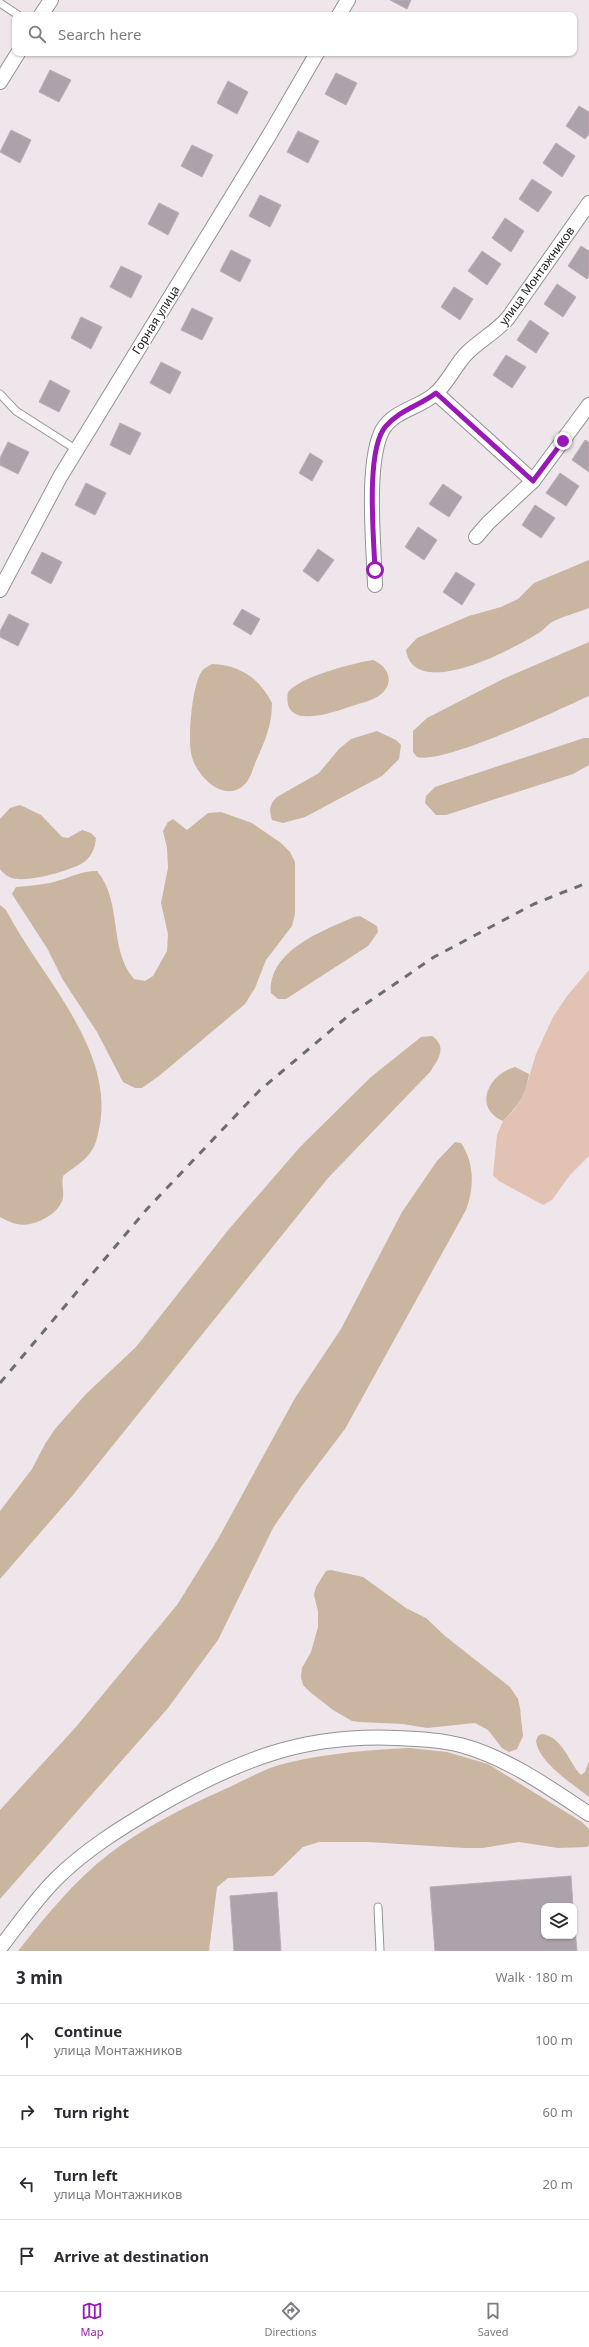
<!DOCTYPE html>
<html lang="en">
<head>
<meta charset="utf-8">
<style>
  body { margin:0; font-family:"Noto Sans",sans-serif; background:#f2f2f3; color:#2b2b33 }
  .controls { position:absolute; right:12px; bottom:12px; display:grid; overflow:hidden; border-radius:8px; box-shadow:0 1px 3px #0004 }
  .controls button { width:36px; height:36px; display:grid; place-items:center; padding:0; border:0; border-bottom:1px solid #e1e1e2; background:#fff; color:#2b2b33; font:20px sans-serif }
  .stop { position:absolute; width:12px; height:12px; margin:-9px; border:3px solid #9819b5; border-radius:50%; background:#fff }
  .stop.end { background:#9819b5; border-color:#fff; box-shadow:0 1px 4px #0008 }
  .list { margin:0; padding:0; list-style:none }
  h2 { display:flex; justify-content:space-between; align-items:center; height:52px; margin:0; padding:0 16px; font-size:17px }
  h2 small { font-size:13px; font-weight:400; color:#7c7c81 }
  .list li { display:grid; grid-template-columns:26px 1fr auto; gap:12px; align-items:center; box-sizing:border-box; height:72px; padding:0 16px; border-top:1px solid #e1e1e2 }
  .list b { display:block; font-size:15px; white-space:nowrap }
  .list p { margin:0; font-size:13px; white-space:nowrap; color:#7c7c81 }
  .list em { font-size:13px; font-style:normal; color:#7c7c81 }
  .icon { flex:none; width:22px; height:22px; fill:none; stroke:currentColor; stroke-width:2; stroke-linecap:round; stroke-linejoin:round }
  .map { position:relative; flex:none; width:589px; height:1951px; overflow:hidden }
  .search { position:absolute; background:#fff; box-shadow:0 1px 3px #0004; left:12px; right:12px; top:12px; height:44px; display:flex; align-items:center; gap:10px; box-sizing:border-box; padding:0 14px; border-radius:8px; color:#7c7c81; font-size:15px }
  .sheet { height:340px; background:#fff }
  nav { display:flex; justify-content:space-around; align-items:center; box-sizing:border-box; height:56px; border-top:1px solid #e1e1e2; background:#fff; font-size:11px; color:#7c7c81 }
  nav a { display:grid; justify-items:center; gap:2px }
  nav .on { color:#9819b5 }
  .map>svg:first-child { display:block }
</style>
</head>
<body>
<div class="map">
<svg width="589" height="1951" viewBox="0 0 589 1951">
  <rect width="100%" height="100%" fill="#eee6eb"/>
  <path fill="#e2c2b3" d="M 589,970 L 589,1156 L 570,1175 L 552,1200 L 543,1205 L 499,1181 L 493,1175 L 497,1135 L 503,1121 L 514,1110 L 527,1084 L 536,1054 L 553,1017 L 567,996 Z"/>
  <g fill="#c9b5a0">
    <path d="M 589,560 L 589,608 C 577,613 563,616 552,622 C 547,625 543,631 537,634 C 513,649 414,702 406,650 L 417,638 L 469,616 L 501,607 L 518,599 L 534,583 Z"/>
    <path d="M 589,642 L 589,696 C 558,710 443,765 417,757 L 413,752 L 413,731 L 427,718 L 503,679 Z"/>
    <path d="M 373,660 C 388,666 396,683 380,695 C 372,701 361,703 352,706 C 334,712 281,732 288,692 C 300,677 353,663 373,660 Z"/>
    <path d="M 212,664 C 240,665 259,678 272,703 C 272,725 265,741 256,761 C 253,768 251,777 246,783 C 226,805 198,778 192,757 C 187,741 192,684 202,671 C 204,668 209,666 212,664 Z"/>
    <path d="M 377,731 L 396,740 L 401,745 L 399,759 L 382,776 L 305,817 L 283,823 L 272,820 C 269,810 269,805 277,797 L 319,773 L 339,749 L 351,739 Z"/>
    <path d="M 584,738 L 589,738 L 589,765 L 573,774 L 446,815 L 436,815 L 425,803 L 426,796 L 435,787 Z"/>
    <path d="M 20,805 L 41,815 L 62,837 L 68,838 L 82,830 L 91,833 L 96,838 C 95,848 92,856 84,862 C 71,871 26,883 12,878 C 8,877 3,873 0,869 L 0,819 L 10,808 Z"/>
    <path d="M 221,812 L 252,823 L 281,843 L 290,852 L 295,862 L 295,914 L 292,926 L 266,960 L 255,988 L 245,1004 L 159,1076 L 142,1088 L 135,1088 L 123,1082 L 97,1032 L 63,980 L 47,948 L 12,894 L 16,887 C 27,886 39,885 50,883 C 67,879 80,871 97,871 C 123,902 108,949 134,979 L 145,981 L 153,976 L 167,951 L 168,934 L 161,903 L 168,868 L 167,848 L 163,831 L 168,822 L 173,819 L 187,830 L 208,813 Z"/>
    <path d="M 0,905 L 6,910 C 39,974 113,1047 100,1124 C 98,1133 97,1143 92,1150 C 86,1161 72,1168 63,1176 C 61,1185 65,1193 62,1201 C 57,1215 32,1228 17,1224 C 11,1223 6,1220 0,1217 Z"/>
    <path d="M 360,916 L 377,926 L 378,932 L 368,946 L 286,999 L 278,999 L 271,993 C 268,950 323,931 354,917 Z"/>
    <path d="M 432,1036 C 448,1047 438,1060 430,1072 L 328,1178 L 73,1495 L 0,1579 L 0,1511 L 32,1469 L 45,1444 L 55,1429 L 86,1394 L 136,1347 L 229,1229 L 300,1147 L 371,1077 L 421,1037 Z"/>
    <path d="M 515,1067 L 529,1074 C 526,1094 517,1107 503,1121 C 472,1107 489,1074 515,1067 Z"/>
    <path d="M 455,1142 L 461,1143 C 475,1164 474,1188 466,1210 L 345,1429 L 301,1487 L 273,1528 L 218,1640 L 168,1708 L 0,1899 L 0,1810 L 75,1728 L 177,1605 L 218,1539 L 295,1398 L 341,1329 L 402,1212 L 437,1161 Z"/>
    <path d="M 331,1570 L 363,1577 L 406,1608 L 426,1618 L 445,1636 L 510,1687 L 518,1699 L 520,1708 L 523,1736 L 517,1749 L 509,1752 L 502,1748 L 488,1730 L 475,1723 L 427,1728 L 403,1724 L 360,1722 L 352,1721 L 333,1710 L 310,1692 L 303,1685 L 301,1677 L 302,1668 L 311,1652 L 318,1627 L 318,1611 L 314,1595 L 316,1587 L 326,1571 Z"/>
    <path d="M 542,1734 C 563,1737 569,1763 581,1775 L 585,1772 L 589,1761 L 589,1797 C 573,1784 539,1763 536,1741 L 538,1736 Z"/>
    <path d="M 410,1748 L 447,1752 L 488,1764 L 582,1822 L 589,1829 L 589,1845 L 587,1847 L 558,1848 L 519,1842 L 483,1848 L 464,1848 L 368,1842 L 319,1842 L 303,1847 L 273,1876 L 228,1878 L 217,1887 L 209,1951 L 18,1951 C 45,1917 74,1881 109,1854 C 144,1827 183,1808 223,1790 C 244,1781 264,1768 287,1763 C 328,1753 368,1750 410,1748 Z"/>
  </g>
  <g fill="#aca2aa" stroke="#beabb9">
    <path d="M 390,0 L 411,0 L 407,9 Z"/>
    <path d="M 50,70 L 71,80 L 59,102 L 39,92 Z"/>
    <path d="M 336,73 L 357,83 L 346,105 L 325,94 Z"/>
    <path d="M 228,81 L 248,92 L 237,114 L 217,103 Z"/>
    <path d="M 579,106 L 589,112 L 589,134 L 585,139 L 566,126 Z"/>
    <path d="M 11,130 L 31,140 L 20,163 L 0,152 Z"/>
    <path d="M 298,131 L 319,141 L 308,163 L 287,152 Z"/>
    <path d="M 556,143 L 575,156 L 562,177 L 543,163 Z"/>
    <path d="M 192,145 L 213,155 L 202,177 L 181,166 Z"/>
    <path d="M 532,179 L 552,192 L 538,212 L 519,199 Z"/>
    <path d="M 260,195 L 281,205 L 270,227 L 249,216 Z"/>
    <path d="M 159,203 L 179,213 L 168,235 L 148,224 Z"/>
    <path d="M 505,218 L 524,231 L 511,252 L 492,238 Z"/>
    <path d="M 581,246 L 589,251 L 589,276 L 587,279 L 568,266 Z"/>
    <path d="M 231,250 L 251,260 L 240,282 L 220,271 Z"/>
    <path d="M 482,251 L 501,264 L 487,285 L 468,271 Z"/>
    <path d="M 121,266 L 142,276 L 131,298 L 110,287 Z"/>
    <path d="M 557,284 L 576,297 L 563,317 L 544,304 Z"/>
    <path d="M 454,287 L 473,299 L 460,320 L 441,307 Z"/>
    <path d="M 192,308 L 213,318 L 202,340 L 181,330 Z"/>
    <path d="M 81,317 L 102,327 L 91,349 L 71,338 Z"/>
    <path d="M 530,320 L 549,333 L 536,353 L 517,340 Z"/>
    <path d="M 506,355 L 526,367 L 512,388 L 493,375 Z"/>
    <path d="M 161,362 L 181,372 L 170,394 L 150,383 Z"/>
    <path d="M 50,380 L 70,391 L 59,412 L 39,402 Z"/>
    <path d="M 120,423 L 141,433 L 130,455 L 110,445 Z"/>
    <path d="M 585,440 L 589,442 L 589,472 L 572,460 Z"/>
    <path d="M 8,442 L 29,452 L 18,474 L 0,465 L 0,458 Z"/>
    <path d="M 310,453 L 323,461 L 312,481 L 299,473 Z"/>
    <path d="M 560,473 L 579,486 L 566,506 L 546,493 Z"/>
    <path d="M 86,483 L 106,493 L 95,515 L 75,505 Z"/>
    <path d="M 443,484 L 462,497 L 449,517 L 429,504 Z"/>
    <path d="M 535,505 L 555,518 L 541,538 L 522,525 Z"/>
    <path d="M 418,527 L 437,540 L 424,560 L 405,547 Z"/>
    <path d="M 318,549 L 334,560 L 318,582 L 303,571 Z"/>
    <path d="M 42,552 L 62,562 L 51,584 L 31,573 Z"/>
    <path d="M 456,572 L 475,584 L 462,605 L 443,592 Z"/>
    <path d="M 242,609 L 260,619 L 251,635 L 233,624 Z"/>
    <path d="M 9,614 L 29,624 L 18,646 L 0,637 L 0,631 Z"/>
    <path d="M 571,1876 L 573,1906 L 544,1906 L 544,1936 L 574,1936 L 574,1916 L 577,1951 L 435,1951 L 430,1887 Z"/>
    <path d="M 277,1892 L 281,1951 L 234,1951 L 230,1896 Z"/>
  </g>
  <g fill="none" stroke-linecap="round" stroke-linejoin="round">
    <defs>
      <g id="service">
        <path d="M 0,3 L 18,15"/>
        <path d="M 0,394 L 16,411 L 77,450"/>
        <path d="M 378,1907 L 380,1951"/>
      </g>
      <g id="minor">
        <path d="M 41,15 L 51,0"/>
        <path d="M 339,15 L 348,0"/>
        <path d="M 0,82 L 18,53"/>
        <path d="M 436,393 L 533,481"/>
        <path d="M 476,537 L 488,523 L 533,481 L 589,405"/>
        <path d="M 375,585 C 374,547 365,461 383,429 C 395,410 419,408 435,394 C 448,383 455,365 467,353 C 480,340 496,332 508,318 L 589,203"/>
        <path d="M 0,590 L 60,477 L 270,134 L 317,53"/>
        <path d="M 0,1948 C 18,1925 35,1900 56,1879 C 85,1850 122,1827 158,1806 C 238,1760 303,1734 396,1738 C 419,1739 442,1740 464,1746 C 509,1759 550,1788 589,1814"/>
      </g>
    </defs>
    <use href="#service" stroke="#939393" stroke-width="9"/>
    <use href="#minor" stroke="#939393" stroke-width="16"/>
    <use href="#service" stroke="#fff" stroke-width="7"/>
    <use href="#minor" stroke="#fff" stroke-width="14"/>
    <path stroke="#6d6d6d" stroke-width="3" stroke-dasharray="8 8" stroke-linecap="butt" d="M 0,1383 L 147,1209 L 260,1090 L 348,1016 L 434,957 L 534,904 L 589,882"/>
  </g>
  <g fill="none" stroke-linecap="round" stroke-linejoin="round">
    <path stroke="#9819b5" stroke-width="5" d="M 375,570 C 374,539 365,449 386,426 C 400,410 419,406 436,393 L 533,481 L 563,441"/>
  </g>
  <g text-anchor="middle" stroke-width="3" stroke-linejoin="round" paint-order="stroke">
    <g font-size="12" fill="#1f1f1f" stroke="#fff">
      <text transform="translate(537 276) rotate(-54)" y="4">улица Монтажников</text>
      <text transform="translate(156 320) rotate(-58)" y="4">Горная улица</text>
    </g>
  </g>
</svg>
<div class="controls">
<button><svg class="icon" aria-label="layers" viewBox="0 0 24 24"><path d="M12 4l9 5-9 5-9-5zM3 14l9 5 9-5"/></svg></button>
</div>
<div class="stop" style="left:375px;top:570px"></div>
<div class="stop end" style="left:563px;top:441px"></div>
<div class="search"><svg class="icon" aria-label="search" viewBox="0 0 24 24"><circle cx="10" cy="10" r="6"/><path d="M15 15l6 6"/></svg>Search here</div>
</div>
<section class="sheet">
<h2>3 min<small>Walk · 180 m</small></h2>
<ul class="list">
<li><svg class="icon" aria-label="ahead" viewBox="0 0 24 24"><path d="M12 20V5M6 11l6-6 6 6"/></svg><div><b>Continue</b><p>улица Монтажников</p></div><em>100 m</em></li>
<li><svg class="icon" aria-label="right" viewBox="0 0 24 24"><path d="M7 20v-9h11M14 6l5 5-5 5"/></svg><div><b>Turn right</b></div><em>60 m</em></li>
<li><svg class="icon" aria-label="left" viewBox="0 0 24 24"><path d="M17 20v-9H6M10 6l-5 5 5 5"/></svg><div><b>Turn left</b><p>улица Монтажников</p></div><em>20 m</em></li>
<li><svg class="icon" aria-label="arrive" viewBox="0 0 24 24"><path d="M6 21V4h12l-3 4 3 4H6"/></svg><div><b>Arrive at destination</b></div></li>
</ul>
</section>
<nav>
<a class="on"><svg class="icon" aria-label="map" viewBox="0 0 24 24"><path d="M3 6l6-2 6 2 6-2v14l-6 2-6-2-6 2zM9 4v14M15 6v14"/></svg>Map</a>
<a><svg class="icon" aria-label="directions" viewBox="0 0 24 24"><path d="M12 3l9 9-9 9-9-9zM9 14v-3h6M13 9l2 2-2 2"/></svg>Directions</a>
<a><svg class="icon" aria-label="saved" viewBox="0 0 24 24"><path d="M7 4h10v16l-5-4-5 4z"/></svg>Saved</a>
</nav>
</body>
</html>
